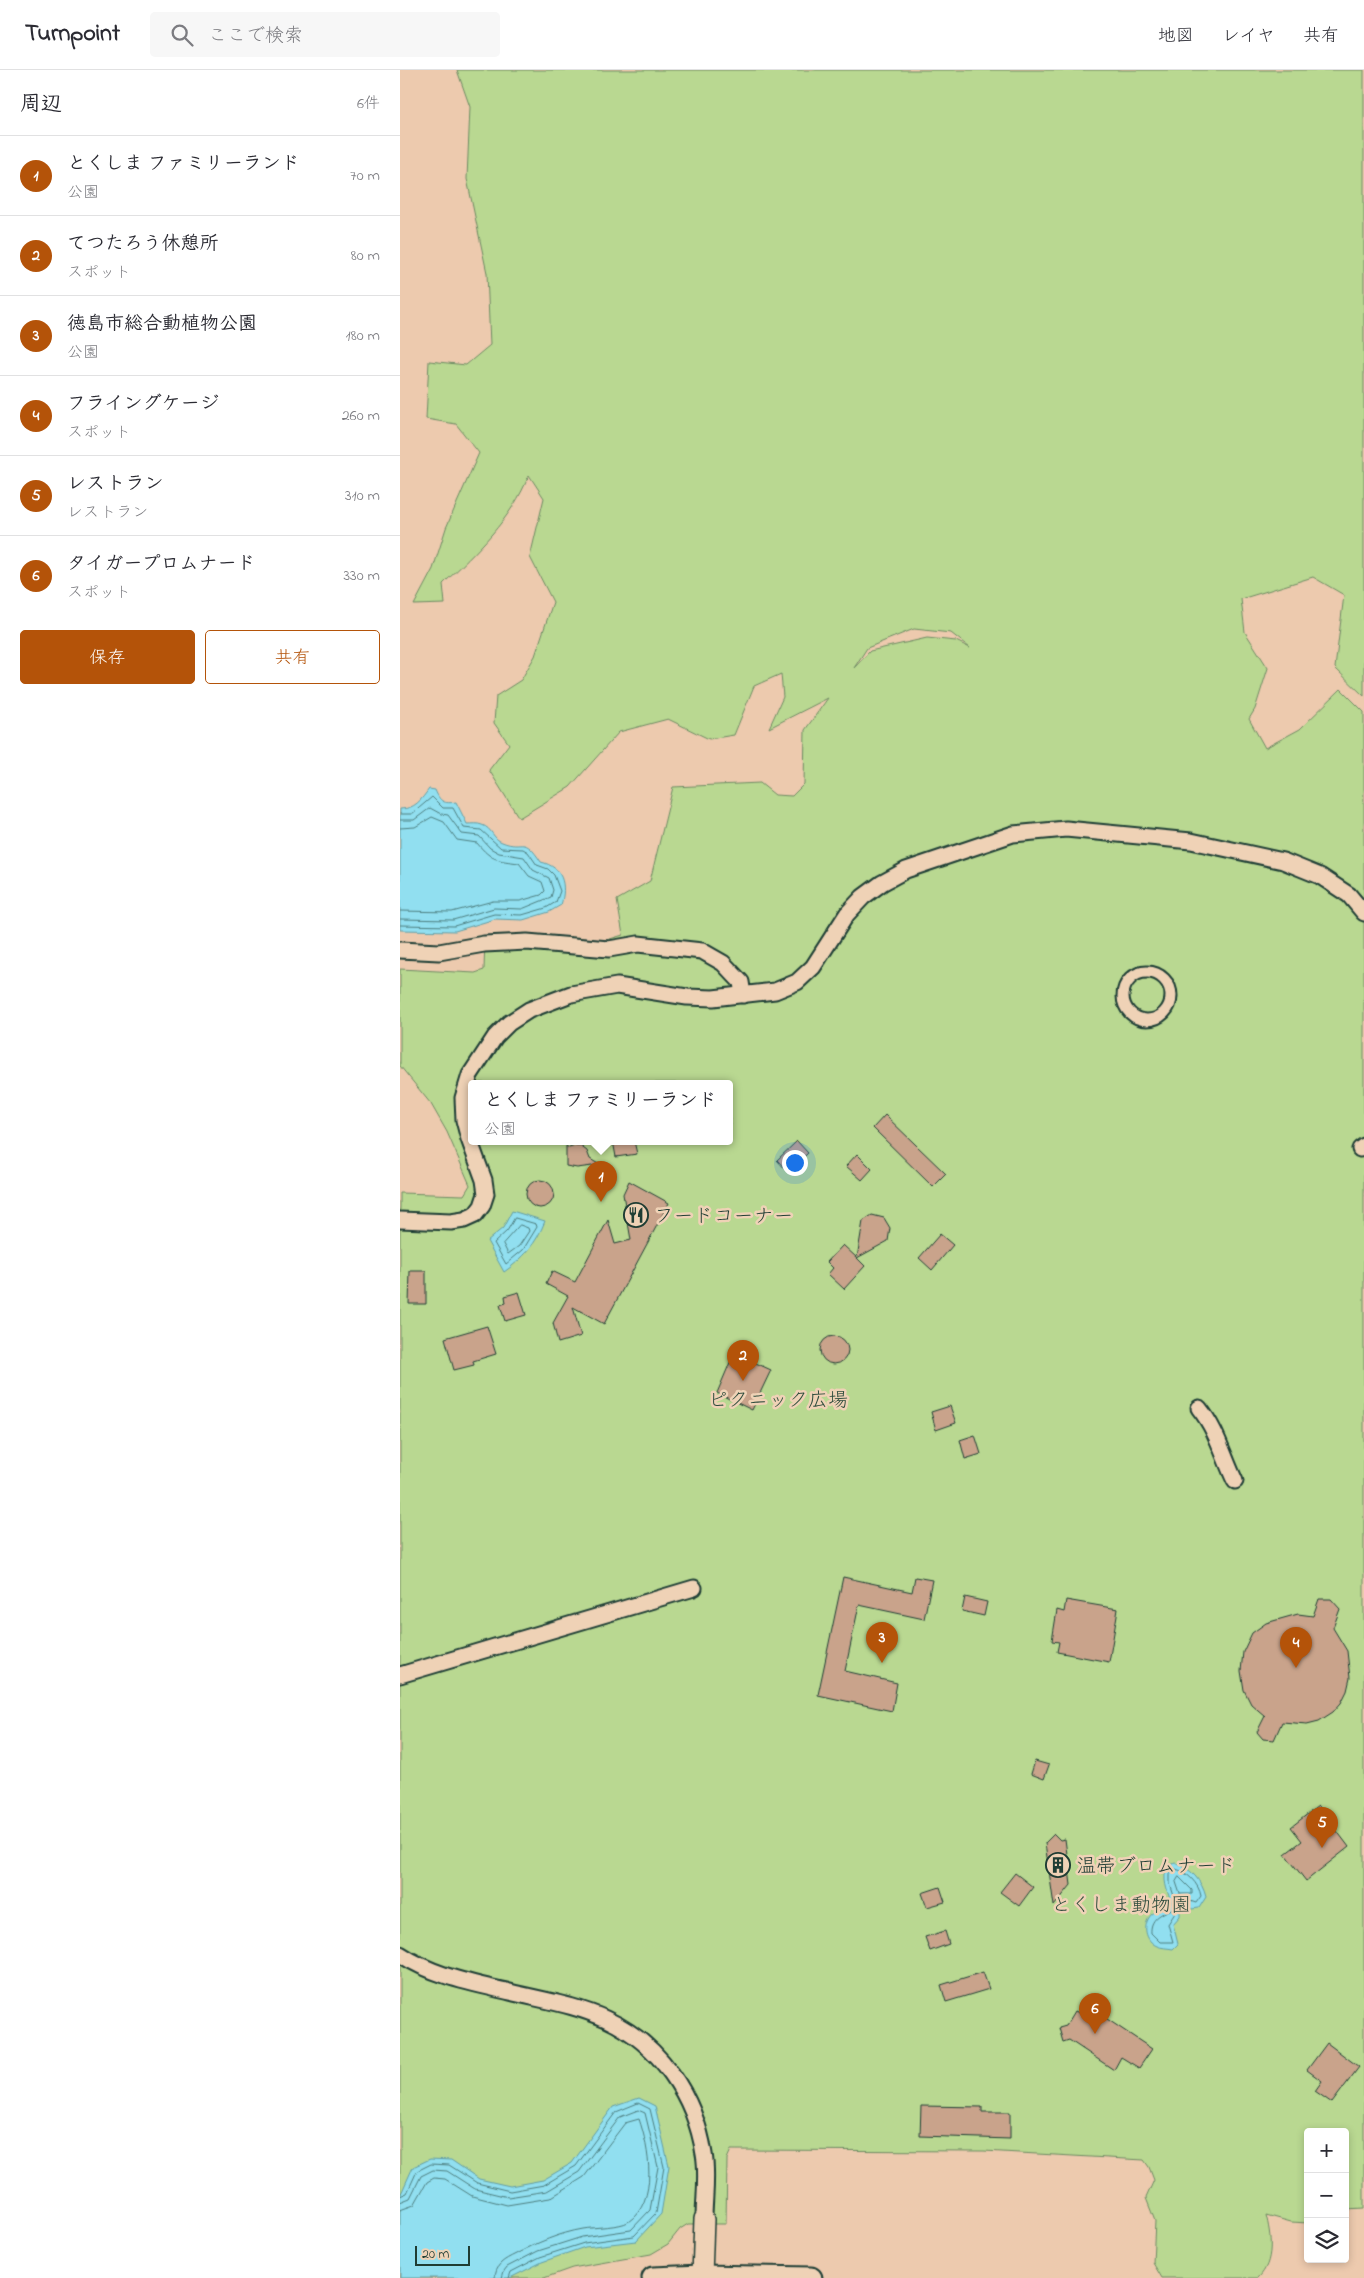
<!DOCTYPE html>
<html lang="ja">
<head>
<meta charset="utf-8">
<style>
  body { margin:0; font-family:"Indie Flower","Klee One",sans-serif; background:#f7f7f7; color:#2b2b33 }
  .controls { position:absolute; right:15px; bottom:15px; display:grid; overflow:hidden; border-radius:5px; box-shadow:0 2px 8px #0003 }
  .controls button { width:45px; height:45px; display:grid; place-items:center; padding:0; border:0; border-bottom:1px solid #e1e1e2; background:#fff; color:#2b2b33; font:25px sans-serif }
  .scale { position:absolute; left:15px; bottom:12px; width:55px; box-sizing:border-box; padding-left:5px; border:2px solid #1f3d34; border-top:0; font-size:14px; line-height:18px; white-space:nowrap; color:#1f3d34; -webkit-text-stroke:4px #efd2b6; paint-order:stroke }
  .you { position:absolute; left:394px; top:1092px; width:18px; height:18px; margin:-12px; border:4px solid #fff; border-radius:50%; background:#1a73e8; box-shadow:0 0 0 8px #1a73e833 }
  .badge { display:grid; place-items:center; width:32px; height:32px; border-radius:50%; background:#b45309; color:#fff; font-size:16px; font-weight:700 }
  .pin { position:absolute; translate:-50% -41px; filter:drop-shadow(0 1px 2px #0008) }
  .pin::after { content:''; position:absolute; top:26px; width:18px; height:15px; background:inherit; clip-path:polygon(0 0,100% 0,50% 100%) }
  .popup { position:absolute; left:68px; top:1010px; width:265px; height:65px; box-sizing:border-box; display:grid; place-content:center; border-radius:5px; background:#fff; filter:drop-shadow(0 1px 4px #0005); font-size:16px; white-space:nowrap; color:#7c7c81 }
  .popup b { font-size:19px; color:#2b2b33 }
  .popup::after { content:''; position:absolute; left:50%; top:100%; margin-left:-10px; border:10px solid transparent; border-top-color:#fff }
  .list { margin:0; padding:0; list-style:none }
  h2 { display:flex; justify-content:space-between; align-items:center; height:65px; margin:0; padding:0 20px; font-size:21px }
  h2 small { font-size:16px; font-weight:400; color:#7c7c81 }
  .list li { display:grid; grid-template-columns:32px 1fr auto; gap:15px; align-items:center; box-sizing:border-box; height:80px; padding:0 20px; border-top:1px solid #e1e1e2 }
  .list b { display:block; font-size:19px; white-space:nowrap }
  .list p { margin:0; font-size:16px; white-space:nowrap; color:#7c7c81 }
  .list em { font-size:16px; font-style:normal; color:#7c7c81 }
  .actions { display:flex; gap:10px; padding:15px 20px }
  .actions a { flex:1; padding:11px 0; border:1px solid #b45309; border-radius:5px; text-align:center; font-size:18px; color:#b45309 }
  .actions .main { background:#b45309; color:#fff }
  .icon { flex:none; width:28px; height:28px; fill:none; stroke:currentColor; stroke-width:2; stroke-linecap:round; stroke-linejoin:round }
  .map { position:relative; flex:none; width:964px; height:2208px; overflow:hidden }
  header { display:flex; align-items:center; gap:30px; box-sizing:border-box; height:70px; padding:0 25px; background:#fff; border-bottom:1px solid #e1e1e2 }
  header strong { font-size:24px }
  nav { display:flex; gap:28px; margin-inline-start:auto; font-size:18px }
  .search { width:350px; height:45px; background:#f7f7f7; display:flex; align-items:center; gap:12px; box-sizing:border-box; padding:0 18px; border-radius:5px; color:#7c7c81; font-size:19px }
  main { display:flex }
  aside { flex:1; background:#fff }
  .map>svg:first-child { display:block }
</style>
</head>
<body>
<header>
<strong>Turnpoint</strong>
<div class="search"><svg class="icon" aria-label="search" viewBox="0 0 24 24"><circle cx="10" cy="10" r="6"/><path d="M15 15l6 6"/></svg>ここで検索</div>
<nav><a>地図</a><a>レイヤ</a><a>共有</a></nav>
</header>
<main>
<aside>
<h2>周辺<small>6件</small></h2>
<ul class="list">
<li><span class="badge">1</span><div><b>とくしま ファミリーランド</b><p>公園</p></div><em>70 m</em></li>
<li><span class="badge">2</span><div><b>てつたろう休憩所</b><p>スポット</p></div><em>80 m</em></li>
<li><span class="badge">3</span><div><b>徳島市総合動植物公園</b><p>公園</p></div><em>180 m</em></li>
<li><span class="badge">4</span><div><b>フライングケージ</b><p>スポット</p></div><em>260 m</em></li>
<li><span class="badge">5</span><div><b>レストラン</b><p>レストラン</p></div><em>310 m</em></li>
<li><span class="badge">6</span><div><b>タイガープロムナード</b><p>スポット</p></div><em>330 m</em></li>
</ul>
<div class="actions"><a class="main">保存</a><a>共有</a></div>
</aside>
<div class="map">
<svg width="964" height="2208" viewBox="0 0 964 2208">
  <rect width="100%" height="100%" fill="#edcaae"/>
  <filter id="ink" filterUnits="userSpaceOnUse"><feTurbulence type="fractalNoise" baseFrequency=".02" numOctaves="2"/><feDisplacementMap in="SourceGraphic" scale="10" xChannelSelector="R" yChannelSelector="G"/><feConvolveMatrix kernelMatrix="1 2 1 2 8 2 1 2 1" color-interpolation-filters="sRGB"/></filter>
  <g filter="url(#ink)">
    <path fill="#b9d891" stroke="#6c8a62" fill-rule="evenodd" d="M 57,0 L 964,0 L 964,626 L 935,598 L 944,525 L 913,507 L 841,529 L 845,562 L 868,598 L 855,639 L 849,649 L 865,678 L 900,659 L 941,619 L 964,642 L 964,2139 L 945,2140 L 945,2062 L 908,2062 L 908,2153 L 891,2152 L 866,2145 C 871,2165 875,2192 858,2208 L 762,2208 L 753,2193 L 755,2151 L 746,2128 L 754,2110 L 749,2097 L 744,2090 L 584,2081 L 331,2080 L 327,2089 L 326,2154 L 288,2154 L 280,2159 L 268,2174 L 251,2184 L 172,2198 L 144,2208 L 0,2208 L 0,1123 L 64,1125 L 70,1115 L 47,1062 L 31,1034 L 0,996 L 0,899 L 75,903 L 84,900 L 85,868 L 200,872 L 223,865 L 217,830 L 250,811 L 273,717 L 360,713 L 375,725 L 392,726 L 404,714 L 405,660 L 428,628 L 369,658 L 383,627 L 381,604 L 354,616 L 334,665 L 309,669 L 268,649 L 219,662 L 170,717 L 119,748 L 89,700 L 109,674 L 94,653 L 96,626 L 121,610 L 135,586 L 153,532 L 130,487 L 144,428 L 129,405 C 112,449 76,482 43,514 L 45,534 L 14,535 L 33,499 L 46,458 L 79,383 L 56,354 L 26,349 L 29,291 L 66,295 L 90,275 L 87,203 L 67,109 L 70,37 ZM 514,559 L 551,563 L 570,578 L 556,571 L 527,568 L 470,581 L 454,598 L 467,578 ZM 72,1013 L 330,1013 L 330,1071 L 72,1071 Z"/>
    <g fill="#91dff0" stroke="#639ea5">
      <path d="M 29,719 L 35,720 C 40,732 44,734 56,732 L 67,754 C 71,754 78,753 82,755 C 92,758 93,769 102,772 C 124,781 123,764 141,792 C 163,797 167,815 161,835 L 149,842 L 123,850 L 95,849 L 55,861 L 0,860 L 0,739 C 15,739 21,730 29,719 Z"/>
      <path d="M 112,1141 L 145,1151 C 136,1174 124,1188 104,1202 L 87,1171 L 103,1158 Z"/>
      <path d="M 775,1793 C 791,1798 802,1811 806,1827 L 799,1838 L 792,1839 L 787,1835 L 780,1838 L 780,1846 L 773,1854 L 778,1874 L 773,1879 C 768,1878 761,1878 757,1876 C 745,1871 742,1855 751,1845 C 757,1839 767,1839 771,1832 C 767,1820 762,1809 767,1797 Z"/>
      <path d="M 239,2028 L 255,2036 L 269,2096 L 261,2144 L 236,2171 L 185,2177 L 142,2192 L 110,2208 L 0,2208 L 0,2126 L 13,2097 L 30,2089 L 51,2090 L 79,2109 L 110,2116 L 143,2110 L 172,2093 L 213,2037 Z"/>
    </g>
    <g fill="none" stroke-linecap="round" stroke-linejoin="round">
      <g stroke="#4d7e7f" stroke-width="1">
        <path d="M 0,744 L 12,744 L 32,727 L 43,738 L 53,738 L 64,758 L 81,760 L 101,778 L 123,779 L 128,782 L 137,795 L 148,799 L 154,805 L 160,821 L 156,832 L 146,838 L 122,845 L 94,844 L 54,856 L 0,855"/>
        <path d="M 0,750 L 14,750 L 30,738 L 41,744 L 48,745 L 62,764 L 79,766 L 90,778 L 99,783 L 124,787 L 133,800 L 149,808 L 153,820 L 151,827 L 122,839 L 94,838 L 53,850 L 0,849"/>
        <path d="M 0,758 L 15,757 L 32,747 L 44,752 L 57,770 L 77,773 C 92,791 97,790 119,793 L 129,806 L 142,812 L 145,821 L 141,825 L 120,831 L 93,831 L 52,842 L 0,841"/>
        <path d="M 115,1148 L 136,1154 L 137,1157 L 123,1180 L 106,1194 L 94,1173 L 107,1161 Z"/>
        <path d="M 120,1155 L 128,1158 L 129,1161 L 119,1176 L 108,1184 L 103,1174 Z"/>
        <path d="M 775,1799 C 787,1801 799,1814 801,1826 L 796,1833 L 787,1830 L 776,1832 L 770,1814 L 770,1805 Z"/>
        <path d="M 779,1807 L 792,1820 L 792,1824 L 780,1824 L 776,1812 Z"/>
        <path d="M 772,1839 L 775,1843 L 768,1854 L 773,1872 L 760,1872 L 751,1863 C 750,1849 760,1844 772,1839 Z"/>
        <path d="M 0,2126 L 7,2123 L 17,2101 L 31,2094 L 49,2095 L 77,2113 L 110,2121 L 144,2115 L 176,2096 L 216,2042 L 238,2033 L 250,2039 L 264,2097 L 256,2143 L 234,2166 L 184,2173 L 140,2187 L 111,2202 L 109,2208"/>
        <path d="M 0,2132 L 10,2128 L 21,2106 L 33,2100 L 47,2101 L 75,2119 L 108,2127 L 147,2121 L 179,2102 L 220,2047 L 238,2040 L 245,2043 L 258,2097 L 250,2140 L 231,2160 L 182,2167 L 138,2181 L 107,2197 L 104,2201 L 102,2208"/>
        <path d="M 0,2140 L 14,2135 L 27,2112 L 34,2108 L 45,2109 L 72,2126 L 107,2135 L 150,2128 L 184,2107 L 225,2053 L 239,2049 C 249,2078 259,2131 228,2152 C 220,2157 194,2157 183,2159 C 160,2163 136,2173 116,2184 C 104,2190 95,2194 95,2208"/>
      </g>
    </g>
    <g fill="#c9a38b" stroke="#1f3d34">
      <path d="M 485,1045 L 546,1104 L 533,1117 L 473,1058 Z"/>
      <path d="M 213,1071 L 234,1071 L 237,1084 L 216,1087 Z"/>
      <path d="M 397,1071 L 408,1083 L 388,1102 L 377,1090 Z"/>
      <path d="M 179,1075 L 187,1081 L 190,1089 L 200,1095 L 177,1098 L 166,1096 L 166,1076 L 169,1078 Z"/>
      <path d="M 457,1084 L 472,1099 L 462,1110 L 446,1096 Z"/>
      <circle cx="140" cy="1124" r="14"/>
      <path d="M 229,1111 L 269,1133 L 204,1254 L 173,1237 L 181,1266 L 158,1273 L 153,1253 L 168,1226 L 146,1214 L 152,1201 L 175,1212 L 208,1150 L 215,1174 L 231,1170 L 223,1124 Z"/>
      <path d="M 472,1145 L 484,1148 L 490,1158 L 488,1171 L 457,1188 L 465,1196 L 444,1219 L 428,1204 L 433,1198 L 427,1192 L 443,1175 L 457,1188 L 463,1151 Z"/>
      <path d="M 540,1164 L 553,1175 L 532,1200 L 519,1188 Z"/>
      <path d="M 10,1201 L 26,1201 L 26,1234 L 9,1234 Z"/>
      <path d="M 119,1222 L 126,1245 L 105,1251 L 100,1235 L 106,1233 L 105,1226 Z"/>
      <path d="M 87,1256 L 96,1284 L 73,1291 L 74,1295 L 54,1300 L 45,1268 Z"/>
      <circle cx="434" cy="1280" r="14"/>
      <path d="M 334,1283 L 371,1300 L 352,1340 L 317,1323 Z"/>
      <path d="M 550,1336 L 556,1353 L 536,1360 L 531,1342 Z"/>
      <path d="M 575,1365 L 581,1384 L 565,1389 L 560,1370 Z"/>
      <path d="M 443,1507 L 512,1522 L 515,1507 L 532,1510 L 524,1549 L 459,1535 L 445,1601 L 497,1613 L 492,1641 L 418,1625 Z"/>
      <path d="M 565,1527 L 587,1532 L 584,1546 L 562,1541 Z"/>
      <path d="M 919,1529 L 931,1529 L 940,1539 L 933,1558 L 947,1581 L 950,1608 L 947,1621 L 941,1633 L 933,1642 L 919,1651 L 907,1654 L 882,1652 L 874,1670 L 863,1669 L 857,1662 L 865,1646 L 851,1634 L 844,1620 L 841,1601 L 843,1582 L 852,1563 L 866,1553 L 898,1544 L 913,1546 Z"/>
      <path d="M 666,1530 L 718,1539 L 709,1592 L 657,1582 L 659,1572 L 652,1571 L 657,1540 L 664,1542 Z"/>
      <path d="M 635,1691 L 649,1695 L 644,1709 L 631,1704 Z"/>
      <path d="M 918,1736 L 949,1777 L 906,1811 L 885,1784 L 902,1771 L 891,1757 Z"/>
      <path d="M 654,1764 L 660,1770 L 665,1769 L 671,1815 L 654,1836 L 645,1773 Z"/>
      <path d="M 615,1803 L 633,1817 L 619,1836 L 600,1822 Z"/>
      <path d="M 540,1817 L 545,1832 L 527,1837 L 522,1823 Z"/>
      <path d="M 545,1861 L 549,1874 L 530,1881 L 525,1867 Z"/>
      <path d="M 583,1902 L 589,1919 L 546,1932 L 541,1915 Z"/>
      <path d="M 686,1935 L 752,1979 L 739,1998 L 721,1987 L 714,2000 L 669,1970 L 663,1972 L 659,1958 L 666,1956 L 675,1941 L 681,1944 Z"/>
      <path d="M 927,1973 L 959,1997 L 932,2033 L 915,2021 L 922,2011 L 907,2000 Z"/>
      <path d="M 521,2036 L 582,2037 L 582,2042 L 610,2042 L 610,2069 L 520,2066 Z"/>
    </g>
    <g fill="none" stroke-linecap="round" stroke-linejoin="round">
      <defs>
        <circle id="pedestrian" cx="747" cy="926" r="24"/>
        <g id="minor">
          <path d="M 0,880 L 39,882 L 84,874 L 127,872 L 209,879 L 238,874 L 302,881 L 323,893 L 341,912 L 343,925"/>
          <path d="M 960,1079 L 964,1076"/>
          <path d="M 0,1150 L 51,1152 L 64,1150 L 75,1145 L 82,1136 L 86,1124 L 84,1110 L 69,1069 L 64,1050 L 63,1028 L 70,1005 L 95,967 L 109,953 L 129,940 L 171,924 L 217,916 L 287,927 L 313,928 L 375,921 L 397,912 L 413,897 L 447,844 L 463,827 L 482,813 L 506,800 L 613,764 L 666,759 L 791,771 L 883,791 L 920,806 L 949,825 L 964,843"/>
          <path d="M 799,1338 C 817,1360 823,1386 835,1411"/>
          <path d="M 0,1605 L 294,1518"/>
          <path d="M 0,1884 C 33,1906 72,1913 110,1922 C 142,1930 176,1935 206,1949 C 260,1974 295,2026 304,2084 C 308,2105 304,2128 304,2149"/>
        </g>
        <path id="tertiary" d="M 302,2206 L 304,2149"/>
        <path id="secondary" d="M 253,2208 L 302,2206 L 411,2208"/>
      </defs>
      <use href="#pedestrian" stroke="#1f3d34" stroke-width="15"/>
      <use href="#minor" stroke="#1f3d34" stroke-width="19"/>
      <use href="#tertiary" stroke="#1f3d34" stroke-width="22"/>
      <use href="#secondary" stroke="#1f3d34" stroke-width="25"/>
      <use href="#pedestrian" stroke="#efd2b6" stroke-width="11"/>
      <use href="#minor" stroke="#efd2b6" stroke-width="15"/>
      <use href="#tertiary" stroke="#efd2b6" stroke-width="19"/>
      <use href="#secondary" stroke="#efd2b6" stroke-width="21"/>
    </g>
  </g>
  <defs>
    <symbol id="restaurant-ring" viewBox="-11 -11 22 22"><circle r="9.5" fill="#efd2b6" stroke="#1f3d34" stroke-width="1.5"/><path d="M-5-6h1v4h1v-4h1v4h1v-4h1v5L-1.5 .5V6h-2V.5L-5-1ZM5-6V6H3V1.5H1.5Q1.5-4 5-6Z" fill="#1f3d34"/></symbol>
    <symbol id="building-ring" viewBox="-11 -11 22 22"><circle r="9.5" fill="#efd2b6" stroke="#1f3d34" stroke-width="1.5"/><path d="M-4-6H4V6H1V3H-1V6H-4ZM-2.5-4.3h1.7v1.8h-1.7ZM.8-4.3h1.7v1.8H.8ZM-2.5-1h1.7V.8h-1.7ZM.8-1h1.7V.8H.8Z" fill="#1f3d34"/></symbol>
  </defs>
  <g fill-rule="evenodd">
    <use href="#restaurant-ring" x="222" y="1131" width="28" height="28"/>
    <use href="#building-ring" x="644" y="1781" width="28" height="28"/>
  </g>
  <g text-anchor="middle" stroke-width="5" stroke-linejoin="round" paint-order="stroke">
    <g font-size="20" fill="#1f3d34" stroke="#efd2b6" text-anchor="start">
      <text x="254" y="1152">フードコーナー</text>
      <text x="676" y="1802">温帯ブロムナード</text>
    </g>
    <g font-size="20" fill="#2e4c3d" stroke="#efd2b6">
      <text x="378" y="1336">ピクニック広場</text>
      <text x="721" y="1841">とくしま動物園</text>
    </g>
  </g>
</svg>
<div class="controls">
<button>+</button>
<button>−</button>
<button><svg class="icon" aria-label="layers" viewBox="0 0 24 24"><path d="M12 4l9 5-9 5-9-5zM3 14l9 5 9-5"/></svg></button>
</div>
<div class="scale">20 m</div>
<div class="you"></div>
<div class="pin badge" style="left:201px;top:1132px">1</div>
<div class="popup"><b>とくしま ファミリーランド</b>公園</div>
<div class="pin badge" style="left:343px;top:1311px">2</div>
<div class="pin badge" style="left:482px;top:1593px">3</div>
<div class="pin badge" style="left:896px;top:1598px">4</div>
<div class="pin badge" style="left:922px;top:1778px">5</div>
<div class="pin badge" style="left:695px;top:1964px">6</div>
</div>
</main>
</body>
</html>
